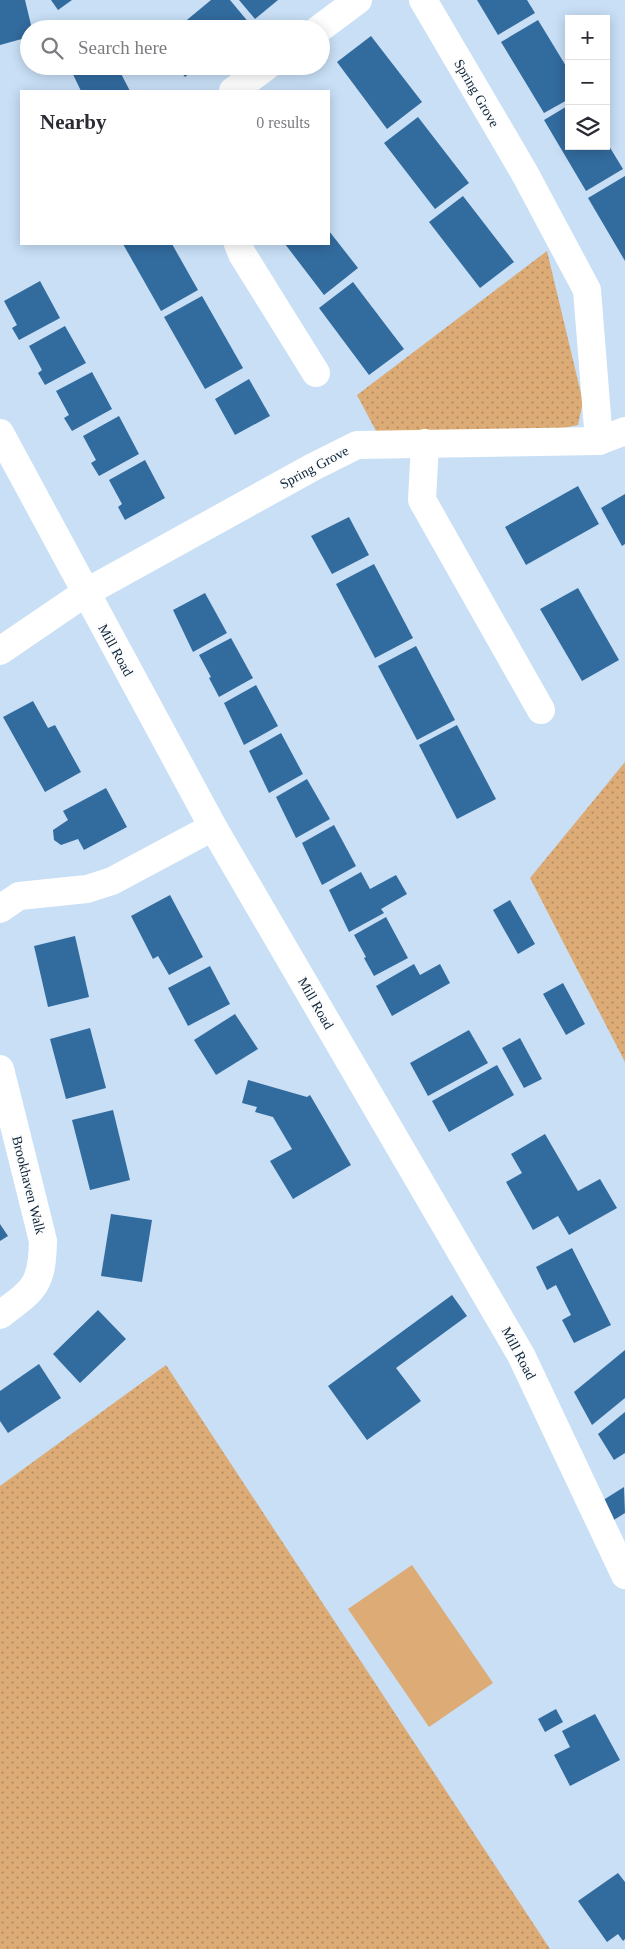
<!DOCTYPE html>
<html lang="en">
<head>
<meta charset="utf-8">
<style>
  :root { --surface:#fff; --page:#f7f7f7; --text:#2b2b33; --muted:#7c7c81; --line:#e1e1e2 }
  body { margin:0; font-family:"Times New Roman",serif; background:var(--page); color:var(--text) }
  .controls { position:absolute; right:15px; top:15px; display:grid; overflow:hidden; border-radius:0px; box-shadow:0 2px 12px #0003 }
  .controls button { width:45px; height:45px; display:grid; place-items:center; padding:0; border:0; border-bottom:1px solid var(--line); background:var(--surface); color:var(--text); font:25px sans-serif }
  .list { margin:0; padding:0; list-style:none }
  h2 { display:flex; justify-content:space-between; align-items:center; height:65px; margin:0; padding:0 20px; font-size:21px }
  h2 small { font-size:16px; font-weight:400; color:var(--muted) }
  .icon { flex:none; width:28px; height:28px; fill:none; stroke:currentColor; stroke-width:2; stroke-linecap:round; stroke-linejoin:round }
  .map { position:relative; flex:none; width:625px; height:1949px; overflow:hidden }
  .search { position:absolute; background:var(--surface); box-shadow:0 2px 12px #0003; left:20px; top:20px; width:310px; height:55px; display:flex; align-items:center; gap:12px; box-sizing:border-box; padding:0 18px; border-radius:28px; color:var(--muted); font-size:19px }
  .panel { position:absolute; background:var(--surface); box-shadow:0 2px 12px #0003; left:20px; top:90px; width:310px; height:155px; border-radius:0px }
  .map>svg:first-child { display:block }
  .green { fill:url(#green-dots) }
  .pitch { fill:#dcab76 }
  .building { fill:#326b9e }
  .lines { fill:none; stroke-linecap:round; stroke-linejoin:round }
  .minor { stroke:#fff; stroke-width:28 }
  .labels { text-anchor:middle; stroke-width:5; stroke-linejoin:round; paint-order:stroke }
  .street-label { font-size:14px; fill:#0c2439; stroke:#fdfdfd }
</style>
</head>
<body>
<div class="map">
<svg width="625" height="1949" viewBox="0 0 625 1949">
  <defs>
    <pattern id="green-dots" width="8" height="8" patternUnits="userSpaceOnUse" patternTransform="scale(1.25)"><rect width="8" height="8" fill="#dcab76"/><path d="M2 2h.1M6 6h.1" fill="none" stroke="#b18b62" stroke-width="1.8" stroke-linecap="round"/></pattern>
  </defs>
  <rect width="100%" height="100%" fill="#c8dff6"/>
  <g class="green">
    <polygon points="547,251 583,402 578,425 544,432 376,431 357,395"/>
    <polygon points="625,762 625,1062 530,878"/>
    <polygon points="166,1365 550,1949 0,1949 0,1486"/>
  </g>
  <polygon class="pitch" points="412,1565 493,1683 429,1727 348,1609"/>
  <g class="building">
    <polygon points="0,0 25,0 32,29 29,29 29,37 0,45"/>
    <polygon points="51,0 72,0 58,10"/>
    <polygon points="211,0 230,0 250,24 244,29 176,29"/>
    <polygon points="239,0 278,0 255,19"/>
    <polygon points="477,0 527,0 535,13 498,35"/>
    <polygon points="538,20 569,71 569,99 544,113 501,42"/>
    <polygon points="371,36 422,102 387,129 337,62"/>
    <polygon points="69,66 117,66 130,91 81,91"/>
    <polygon points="176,66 198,66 185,77"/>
    <polygon points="569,105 569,146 606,146 606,141 623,169 586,191 544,120"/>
    <polygon points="418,117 469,183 435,209 384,143"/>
    <polygon points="625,176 625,261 588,198"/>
    <polygon points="463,196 514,262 480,288 429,222"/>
    <polygon points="329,231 358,268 324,295 285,244 329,244"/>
    <polygon points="123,244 172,244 198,290 161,311"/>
    <polygon points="40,281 60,318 19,340 12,328 17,325 4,301"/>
    <polygon points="353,282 404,349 369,375 319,308"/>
    <polygon points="202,296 243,368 205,389 164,317"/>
    <polygon points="65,326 86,363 45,385 38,373 42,370 29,346"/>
    <polygon points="92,372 112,409 72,431 64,418 69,415 56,391"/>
    <polygon points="249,379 270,416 235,435 215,399"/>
    <polygon points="119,416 139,454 99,476 91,463 96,460 83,436"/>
    <polygon points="145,460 165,498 125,520 118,507 122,504 109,480"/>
    <polygon points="578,486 599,524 526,565 505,527"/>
    <polygon points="625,494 625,544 622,546 601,508"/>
    <polygon points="349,517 369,555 332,574 311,536"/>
    <polygon points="374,564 413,638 375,658 336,584"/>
    <polygon points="578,588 619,660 582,681 540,609"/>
    <polygon points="205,593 227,633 193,652 173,610"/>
    <polygon points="231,638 253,678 219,697 209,678 211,677 199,655"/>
    <polygon points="416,646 455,720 417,740 378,666"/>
    <polygon points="256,685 278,726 244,745 224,703"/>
    <polygon points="33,701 48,728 55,725 81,772 45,792 3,717"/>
    <polygon points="457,725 496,799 457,819 419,745"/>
    <polygon points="281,733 303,774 269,793 249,751"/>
    <polygon points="307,779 330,819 296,838 276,797"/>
    <polygon points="106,788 127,827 84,850 78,839 61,845 54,840 53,830 68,820 63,811"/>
    <polygon points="334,825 356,866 322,885 302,843"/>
    <polygon points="361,872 370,889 396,875 407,894 381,909 384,913 349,932 329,890"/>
    <polygon points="170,895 203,957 169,975 158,956 153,959 131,916"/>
    <polygon points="510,900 535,944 518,954 493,910"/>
    <polygon points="386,917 408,958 374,976 364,958 366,957 354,935"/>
    <polygon points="75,936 89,997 48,1007 34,946"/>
    <polygon points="414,964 420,975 440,964 450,983 392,1016 376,986"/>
    <polygon points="210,966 230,1004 188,1026 168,988"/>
    <polygon points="563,983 585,1024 566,1035 543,994"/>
    <polygon points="235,1014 258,1049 216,1075 194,1040"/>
    <polygon points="90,1028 106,1088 66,1099 50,1039"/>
    <polygon points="469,1030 488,1063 428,1096 410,1063"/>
    <polygon points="520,1038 542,1079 524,1088 502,1048"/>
    <polygon points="497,1065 514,1095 449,1132 432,1101"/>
    <polygon points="248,1080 307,1097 310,1095 351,1165 293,1199 270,1161 292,1149 273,1117 255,1112 257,1107 242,1103"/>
    <polygon points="113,1110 130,1180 90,1190 72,1120"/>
    <polygon points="545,1134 578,1191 600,1179 617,1208 569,1235 558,1216 533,1230 506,1182 522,1173 511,1154"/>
    <polygon points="111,1214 152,1220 142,1282 101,1276"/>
    <polygon points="0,1224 8,1236 0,1241"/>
    <polygon points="572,1248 611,1325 574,1343 562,1320 571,1315 556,1285 547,1290 536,1267"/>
    <polygon points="452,1295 467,1316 396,1368 421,1401 367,1440 328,1386"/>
    <polygon points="98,1310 126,1339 80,1383 53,1354"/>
    <polygon points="625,1350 625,1398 592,1425 574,1392"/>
    <polygon points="39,1364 61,1398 8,1433 0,1421 0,1391"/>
    <polygon points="625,1412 625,1453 614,1460 598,1434"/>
    <polygon points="624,1487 625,1513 609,1523 597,1504"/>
    <polygon points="556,1709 563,1722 545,1732 538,1719"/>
    <polygon points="595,1714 620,1760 570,1786 554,1755 570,1747 562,1731"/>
    <polygon points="618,1873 625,1882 625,1939 623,1941 618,1934 607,1942 578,1901"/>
  </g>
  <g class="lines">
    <g class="minor">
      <polyline points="423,0 524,172 587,290 599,441"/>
      <polyline points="319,29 358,0"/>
      <polyline points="233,91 267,66"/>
      <polyline points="238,244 242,254 316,373"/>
      <polyline points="0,433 213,827 521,1355 625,1575"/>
      <polyline points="425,443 422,500 541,710"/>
      <polyline points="0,651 85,593 313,467 357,445 599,441 625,431"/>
      <polyline points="0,909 19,896 87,889 112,881 213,827"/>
      <path d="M0 1069 43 1241C42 1285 35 1289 0 1315"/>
    </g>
  </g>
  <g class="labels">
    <g class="street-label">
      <text transform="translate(477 93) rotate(60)" y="5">Spring Grove</text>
      <text transform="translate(314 467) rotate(-28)" y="5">Spring Grove</text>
      <text transform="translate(116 650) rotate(61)" y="5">Mill Road</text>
      <text transform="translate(316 1003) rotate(60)" y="5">Mill Road</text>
      <text transform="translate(29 1185) rotate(76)" y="5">Brookhaven Walk</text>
      <text transform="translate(519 1353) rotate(62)" y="5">Mill Road</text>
    </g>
  </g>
</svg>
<div class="controls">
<button>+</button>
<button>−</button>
<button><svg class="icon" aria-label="layers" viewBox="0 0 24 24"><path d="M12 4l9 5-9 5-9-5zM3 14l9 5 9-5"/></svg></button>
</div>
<div class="search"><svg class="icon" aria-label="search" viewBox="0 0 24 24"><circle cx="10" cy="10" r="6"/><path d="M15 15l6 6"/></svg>Search here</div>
<section class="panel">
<h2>Nearby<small>0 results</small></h2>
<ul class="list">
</ul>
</section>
</div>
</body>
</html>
